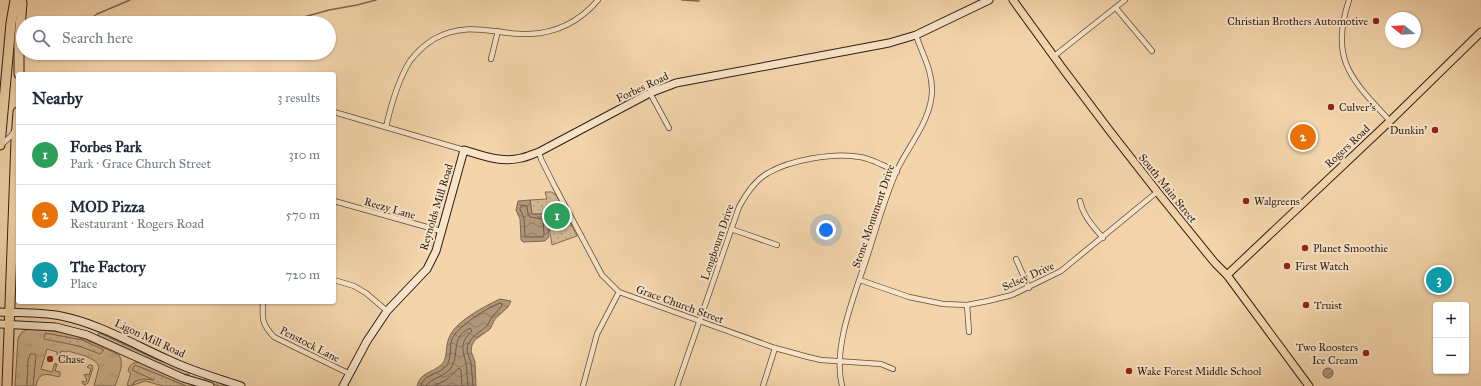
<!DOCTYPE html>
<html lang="en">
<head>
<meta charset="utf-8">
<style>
  :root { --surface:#fff; --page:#f2f2f3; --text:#1f2937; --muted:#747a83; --line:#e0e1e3; --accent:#8f2418 }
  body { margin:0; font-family:"IM FELL Great Primer",serif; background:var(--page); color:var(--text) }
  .controls { position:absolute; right:12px; bottom:12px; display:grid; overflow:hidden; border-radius:4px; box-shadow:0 1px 3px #0004 }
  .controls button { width:36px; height:36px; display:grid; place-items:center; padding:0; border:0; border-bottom:1px solid var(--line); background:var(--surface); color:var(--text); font:20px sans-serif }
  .compass { position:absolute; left:1385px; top:12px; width:36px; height:36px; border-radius:50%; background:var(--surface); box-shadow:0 1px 3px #0004; rotate:288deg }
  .you { position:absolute; left:826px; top:230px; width:14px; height:14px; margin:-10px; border:3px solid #fff; border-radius:50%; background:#1a73e8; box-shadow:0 0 0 6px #1a73e833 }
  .badge { display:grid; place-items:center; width:26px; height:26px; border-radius:50%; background:var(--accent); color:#fff; font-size:13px; font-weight:700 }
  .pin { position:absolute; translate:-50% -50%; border:2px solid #fff; box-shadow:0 1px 4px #0006 }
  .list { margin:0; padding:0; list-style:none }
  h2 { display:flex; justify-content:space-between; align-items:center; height:52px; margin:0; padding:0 16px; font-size:17px }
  h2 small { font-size:13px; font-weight:400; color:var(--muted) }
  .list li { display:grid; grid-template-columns:26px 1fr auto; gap:12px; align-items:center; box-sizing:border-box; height:60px; padding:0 16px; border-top:1px solid var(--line) }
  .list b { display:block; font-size:15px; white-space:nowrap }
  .list p { margin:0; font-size:13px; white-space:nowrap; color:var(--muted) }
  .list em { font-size:13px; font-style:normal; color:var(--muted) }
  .icon { flex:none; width:22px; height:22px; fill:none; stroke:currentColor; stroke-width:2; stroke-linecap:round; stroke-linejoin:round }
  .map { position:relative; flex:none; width:1481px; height:386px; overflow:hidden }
  .search { position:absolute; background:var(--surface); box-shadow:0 1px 3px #0004; left:16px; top:16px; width:320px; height:44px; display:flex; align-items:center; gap:10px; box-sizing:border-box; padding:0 14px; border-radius:22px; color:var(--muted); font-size:15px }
  .panel { position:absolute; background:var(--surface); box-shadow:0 1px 3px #0004; left:16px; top:72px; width:320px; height:232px; border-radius:4px }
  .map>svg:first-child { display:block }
  .grass { fill:url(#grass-tufts); stroke:#7f6a54; fill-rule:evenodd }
  .park { fill:url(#park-dots); stroke:#7f6a54 }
  .water { fill:url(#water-waves); stroke:#7b6650 }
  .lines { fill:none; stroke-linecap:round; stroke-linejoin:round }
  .shore { stroke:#6e5a46; stroke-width:1 }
  .stream { stroke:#7b6650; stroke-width:1.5 }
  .street-casing { stroke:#5e4b3a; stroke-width:6 }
  .secondary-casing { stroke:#2c1d15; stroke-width:9 }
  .primary-casing { stroke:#2c1d15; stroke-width:9 }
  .highway-casing { stroke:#2c1d15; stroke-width:11 }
  .street { stroke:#f8e4c8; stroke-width:4.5 }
  .secondary { stroke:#f8e4c8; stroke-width:7 }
  .primary { stroke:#f4d5ab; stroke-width:7 }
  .highway { stroke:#f4d5ab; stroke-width:9 }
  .poi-dot { fill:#8f2418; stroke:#f8e4c8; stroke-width:1.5 }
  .labels { text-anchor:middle; stroke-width:4; stroke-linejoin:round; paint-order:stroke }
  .poi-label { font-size:11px; fill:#2c1d15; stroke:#f8e4c8; text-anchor:start }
  .street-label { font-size:11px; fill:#2c1d15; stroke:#f8e4c8 }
</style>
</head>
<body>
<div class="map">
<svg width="1481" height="386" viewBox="0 0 1481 386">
  <defs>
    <pattern id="grass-tufts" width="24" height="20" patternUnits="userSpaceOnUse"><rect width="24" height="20" fill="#d2b692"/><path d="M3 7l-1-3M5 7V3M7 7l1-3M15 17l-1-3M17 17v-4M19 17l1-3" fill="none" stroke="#b49c7d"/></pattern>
    <pattern id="park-dots" width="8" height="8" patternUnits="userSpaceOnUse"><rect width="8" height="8" fill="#d2b692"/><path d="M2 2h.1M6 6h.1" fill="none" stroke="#b49c7d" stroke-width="1.8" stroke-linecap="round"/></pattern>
    <pattern id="water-waves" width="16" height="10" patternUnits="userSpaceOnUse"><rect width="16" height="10" fill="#b09678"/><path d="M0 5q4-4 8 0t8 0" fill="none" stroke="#8f7a61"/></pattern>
  </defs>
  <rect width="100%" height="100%" fill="#f4d5ab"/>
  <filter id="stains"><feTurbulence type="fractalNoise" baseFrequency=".005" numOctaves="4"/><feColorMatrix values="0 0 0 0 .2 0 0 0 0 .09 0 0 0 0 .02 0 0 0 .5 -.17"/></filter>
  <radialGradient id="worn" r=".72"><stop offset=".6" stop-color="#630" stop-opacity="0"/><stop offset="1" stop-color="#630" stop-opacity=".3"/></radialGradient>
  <g class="grass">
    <path d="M28 329C65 330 87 339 119 355 125 364 118 377 115 386H94L99 367C96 357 77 354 68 351L66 352 61 351 59 356 57 355V352L47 349 41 369 52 372 55 363 57 364 55 371 60 372V375L59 377C47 374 39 371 36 386H33L35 361H28L27 386H15L18 338 22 332ZM45 333 82 340 103 350 100 353C82 346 61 343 45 333Z"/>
    <polygon points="100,333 151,357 189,372 189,375 184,375 150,360 99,336 98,334"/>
    <path d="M138 362 174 377 199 386H186L135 365 133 370 154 380 135 381 131 386 127 385 131 373 128 371C130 365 131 363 138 362Z"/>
    <polygon points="89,365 92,365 93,368 88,383 85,385 83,384 82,381 85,382 87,380 84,375 86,374 89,375 91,369 87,367"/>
    <polygon points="205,378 232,386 219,386 204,381"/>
  </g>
  <g class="park">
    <polygon points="545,192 552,192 556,195 577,236 552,245 547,214 532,214 530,200 547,199"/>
    <polygon points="45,333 82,340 104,350 100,354 79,346 44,339"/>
    <polygon points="30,354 35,354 36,356 33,386 27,386 28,361"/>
    <path d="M135 365 186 386H163L145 381 131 386C138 377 144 379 154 380L132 370Z"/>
  </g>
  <g class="water">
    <polygon points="530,200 532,214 547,214 549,237 545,241 523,242 521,240 520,219 516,210 518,201"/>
    <path d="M500 299 511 301 508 307 495 319 490 329 475 340 472 345 471 351 475 362 476 386H417C420 372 433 373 442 364 448 358 445 346 449 338 454 322 485 306 500 299Z"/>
    <circle cx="1328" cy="373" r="5"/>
  </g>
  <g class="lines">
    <g class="shore">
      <polygon points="522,205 527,206 528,214 530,217 543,219 544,235 543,237 525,237 524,218 520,209"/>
      <path d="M421 386C424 373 440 375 447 365 452 357 449 347 452 339 457 327 489 306 501 303L502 306 492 317 487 326 473 337 468 344 467 351 471 363 473 386"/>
      <path d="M426 386C432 377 445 377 451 368 460 353 450 338 470 328L472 331C460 342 462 349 466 363 467 371 467 378 468 386"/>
      <polyline points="434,386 446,380 459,368 461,370 462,386"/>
    </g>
    <g class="stream">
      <polyline points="682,0 699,1"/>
      <polyline points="84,23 97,14 130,0"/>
      <polyline points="282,23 329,10 357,5 376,0"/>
    </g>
    <defs>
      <g id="street">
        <path d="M1349 0C1329 60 1352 80 1390 121"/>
        <polyline points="1116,8 1152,51"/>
        <polyline points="1053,57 1125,0"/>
        <polyline points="491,59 498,31"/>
        <polyline points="650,93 669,128"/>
        <polyline points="334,112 464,150"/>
        <path d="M386 127C391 105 398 80 410 61 416 53 426 44 434 39 468 20 494 35 529 34 557 33 580 21 598 0"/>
        <polyline points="1,145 11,136 15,130"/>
        <polyline points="539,152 541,159 554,185 602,275 619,292 775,348 808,357 821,360 881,364 893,369"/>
        <polyline points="334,201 441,231"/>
        <path d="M1080 201C1083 216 1093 226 1103 238"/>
        <polyline points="731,229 777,245"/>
        <polyline points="1016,259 1029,288"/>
        <polyline points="334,280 354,286 366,293 387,311"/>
        <polyline points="860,280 909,297 943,304 967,305 988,301 1012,295 1061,271 1157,192"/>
        <path d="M263 302C262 320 262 324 274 337L350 374"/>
        <polyline points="967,305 969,332"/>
        <polyline points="583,386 597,334 619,292"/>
        <path d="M677 386 739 207C746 194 755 180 768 173 790 160 835 152 860 157 872 159 885 166 897 172"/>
        <polyline points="763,386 775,348"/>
        <path d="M842 386C832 346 856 292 868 254 877 226 885 197 897 170 909 145 932 119 932 90 932 69 922 54 916 35"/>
      </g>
      <g id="secondary">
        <path d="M0 312C20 313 41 312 61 316 100 324 133 344 169 360 192 371 217 378 241 386"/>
        <polyline points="0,324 56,327 87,335 183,378 210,386"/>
        <path d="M343 386 367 341 387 311 427 269 436 251 464 150C483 156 502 163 521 158 527 157 533 154 539 152L650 93 676 83 889 43 916 35 989 0"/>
      </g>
      <g id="primary">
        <path d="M1013 0C1077 90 1144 177 1215 263L1227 275 1309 386"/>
        <polyline points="1227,275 1390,121 1481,32"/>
      </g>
      <g id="highway">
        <polyline points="19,74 19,40 22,3 21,0"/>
        <polyline points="0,145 11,23 15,0"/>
        <polyline points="7,386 16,140 18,112"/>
      </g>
    </defs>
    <use href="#street" class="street-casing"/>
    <use href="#secondary" class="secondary-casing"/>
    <use href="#primary" class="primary-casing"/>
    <use href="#highway" class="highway-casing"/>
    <use href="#street" class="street"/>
    <use href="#secondary" class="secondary"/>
    <use href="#primary" class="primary"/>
    <use href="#highway" class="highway"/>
  </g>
  <g class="poi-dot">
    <circle cx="1376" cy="21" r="4"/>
    <circle cx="1331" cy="107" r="4"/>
    <circle cx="1435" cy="130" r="4"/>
    <circle cx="1246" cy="201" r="4"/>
    <circle cx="1305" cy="248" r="4"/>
    <circle cx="1287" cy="266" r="4"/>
    <circle cx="1306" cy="305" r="4"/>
    <circle cx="1366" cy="353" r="4"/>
    <circle cx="50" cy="359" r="4"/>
    <circle cx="1129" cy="371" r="4"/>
  </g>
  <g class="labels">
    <g class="poi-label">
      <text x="1368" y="25" text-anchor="end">Christian Brothers Automotive</text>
      <text x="1339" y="111">Culver's</text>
      <text x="1427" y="134" text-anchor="end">Dunkin'</text>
      <text x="1254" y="205">Walgreens</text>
      <text x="1313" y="252">Planet Smoothie</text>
      <text x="1295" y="270">First Watch</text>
      <text x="1314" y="309">Truist</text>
      <text x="1358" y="351" text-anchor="end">Two Roosters<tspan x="1358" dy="13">Ice Cream</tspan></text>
      <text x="58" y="363">Chase</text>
      <text x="1137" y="375">Wake Forest Middle School</text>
    </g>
    <g class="street-label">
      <text transform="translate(642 87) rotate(-25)" y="4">Forbes Road</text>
      <text transform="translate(1347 146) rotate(-43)" y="4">Rogers Road</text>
      <text transform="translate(1168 188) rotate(51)" y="4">South Main Street</text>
      <text transform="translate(436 207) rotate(-73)" y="4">Reynolds Mill Road</text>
      <text transform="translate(390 208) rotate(16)" y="4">Reezy Lane</text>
      <text transform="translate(873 216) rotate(-71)" y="4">Stone Monument Drive</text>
      <text transform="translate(717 242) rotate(-71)" y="4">Longbourn Drive</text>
      <text transform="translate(1028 276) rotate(-24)" y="4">Selsey Drive</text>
      <text transform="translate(680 304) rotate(20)" y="4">Grace Church Street</text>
      <text transform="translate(150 338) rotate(25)" y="4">Ligon Mill Road</text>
      <text transform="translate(310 344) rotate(27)" y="4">Penstock Lane</text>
    </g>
  </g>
  <rect width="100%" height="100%" filter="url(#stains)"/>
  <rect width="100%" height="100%" fill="url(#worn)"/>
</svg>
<div class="controls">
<button>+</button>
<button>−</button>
</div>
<svg class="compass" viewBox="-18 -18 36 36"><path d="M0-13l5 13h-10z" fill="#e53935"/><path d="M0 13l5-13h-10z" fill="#747a83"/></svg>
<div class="you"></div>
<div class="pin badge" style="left:557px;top:216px;background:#2e9e5b">1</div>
<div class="pin badge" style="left:1303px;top:137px;background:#e8710a">2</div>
<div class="pin badge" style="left:1439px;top:280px;background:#0f9aa8">3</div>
<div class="search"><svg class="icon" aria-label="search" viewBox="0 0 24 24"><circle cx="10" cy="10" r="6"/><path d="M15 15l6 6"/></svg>Search here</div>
<section class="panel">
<h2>Nearby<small>3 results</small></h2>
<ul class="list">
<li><span class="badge" style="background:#2e9e5b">1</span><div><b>Forbes Park</b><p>Park · Grace Church Street</p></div><em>310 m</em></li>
<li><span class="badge" style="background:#e8710a">2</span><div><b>MOD Pizza</b><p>Restaurant · Rogers Road</p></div><em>570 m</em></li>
<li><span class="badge" style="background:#0f9aa8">3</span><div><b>The Factory</b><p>Place</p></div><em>720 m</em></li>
</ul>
</section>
</div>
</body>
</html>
